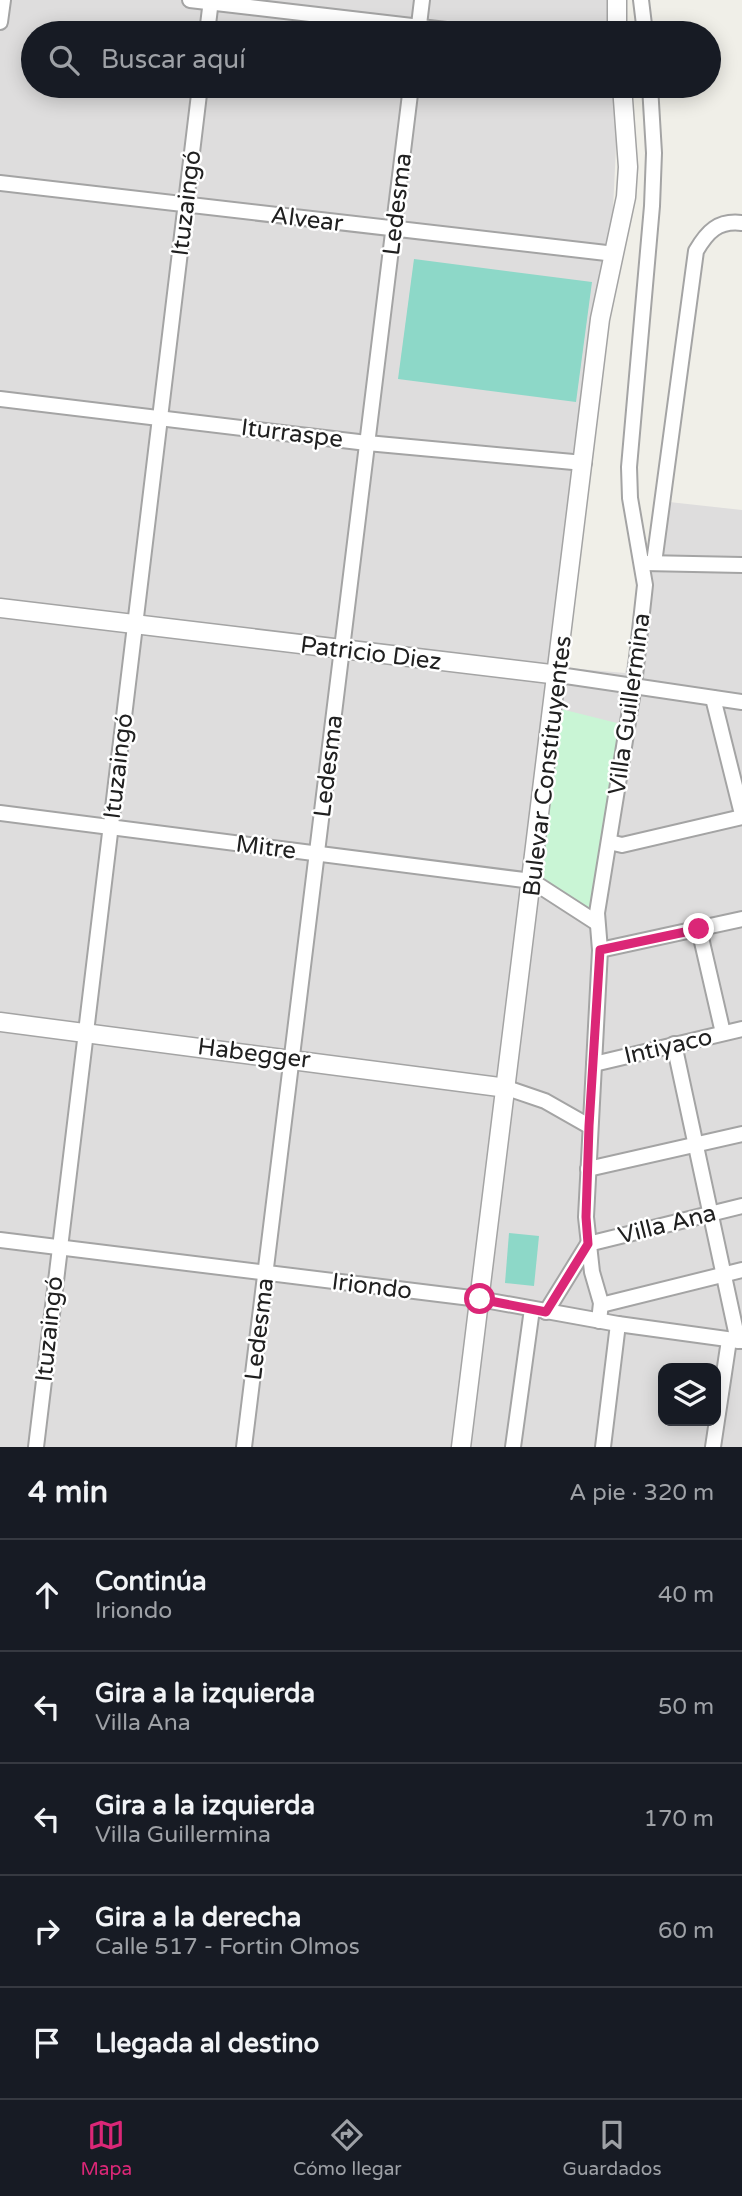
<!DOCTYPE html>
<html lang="es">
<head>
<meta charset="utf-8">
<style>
  :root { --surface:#171b24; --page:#242831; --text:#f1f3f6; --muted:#9ea1a6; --line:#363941; --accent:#db2777 }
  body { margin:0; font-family:"Varela Round",sans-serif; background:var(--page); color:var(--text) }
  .controls { position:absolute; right:21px; bottom:21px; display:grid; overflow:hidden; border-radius:14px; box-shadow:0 4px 18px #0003 }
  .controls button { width:63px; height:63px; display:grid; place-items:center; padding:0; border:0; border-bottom:2px solid var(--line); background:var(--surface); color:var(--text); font:35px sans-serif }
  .stop { position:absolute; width:21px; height:21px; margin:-16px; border:5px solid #db2777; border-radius:50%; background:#fff }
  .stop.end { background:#db2777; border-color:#fff; box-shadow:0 2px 7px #0008 }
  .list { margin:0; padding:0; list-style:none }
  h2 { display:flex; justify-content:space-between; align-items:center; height:91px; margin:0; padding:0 28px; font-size:30px }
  h2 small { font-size:23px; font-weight:400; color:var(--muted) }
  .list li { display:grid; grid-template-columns:46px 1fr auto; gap:21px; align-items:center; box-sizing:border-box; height:112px; padding:0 28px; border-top:2px solid var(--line) }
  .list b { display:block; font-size:26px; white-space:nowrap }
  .list p { margin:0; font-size:23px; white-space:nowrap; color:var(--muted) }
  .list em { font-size:23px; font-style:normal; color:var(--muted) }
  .icon { flex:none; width:38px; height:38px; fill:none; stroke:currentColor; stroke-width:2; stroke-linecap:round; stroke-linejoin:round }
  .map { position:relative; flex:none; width:742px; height:1447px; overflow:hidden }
  .search { position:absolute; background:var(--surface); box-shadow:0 4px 18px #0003; left:21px; right:21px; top:21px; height:77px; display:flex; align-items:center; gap:18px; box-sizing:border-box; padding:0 24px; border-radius:38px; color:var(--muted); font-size:26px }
  .sheet { height:651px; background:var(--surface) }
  nav { display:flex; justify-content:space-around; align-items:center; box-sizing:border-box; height:98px; border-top:2px solid var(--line); background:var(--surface); font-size:19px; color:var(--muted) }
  nav a { display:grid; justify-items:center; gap:4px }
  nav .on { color:var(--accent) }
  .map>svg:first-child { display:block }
  .residential { fill:#dedddd; fill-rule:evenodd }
  .park { fill:#c9f5d5 }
  .pitch { fill:#8dd8c8 }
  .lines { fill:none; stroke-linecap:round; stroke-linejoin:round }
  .minor-casing { stroke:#a4a4a4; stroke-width:18 }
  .tertiary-casing { stroke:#a4a4a4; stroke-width:21 }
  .minor { stroke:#fff; stroke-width:14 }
  .tertiary { stroke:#fff; stroke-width:18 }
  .route { stroke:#db2777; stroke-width:9 }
  .labels { text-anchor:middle; stroke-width:5; stroke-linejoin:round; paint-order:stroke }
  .street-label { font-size:24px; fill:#202020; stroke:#fff }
</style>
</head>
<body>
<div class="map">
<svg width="742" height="1447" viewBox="0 0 742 1447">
  <rect width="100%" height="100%" fill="#f0efe8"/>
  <path class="residential" d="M0 0H616L621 33H33V86H619L611 249 557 667 625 673 660 501 742 510V1447H0ZM663 1368H716V1421H663Z"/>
  <polygon class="park" points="561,709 621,724 590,911 541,876"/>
  <g class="pitch">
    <polygon points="414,259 592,282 576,402 398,379"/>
    <polygon points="509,1233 539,1236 534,1286 505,1283"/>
  </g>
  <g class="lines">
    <defs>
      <g id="minor">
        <polyline points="190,0 472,33"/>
        <polyline points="641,0 645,33"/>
        <polyline points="0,22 3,0"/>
        <polyline points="207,33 211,0"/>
        <polyline points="418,33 422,0"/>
        <polyline points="0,183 615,254"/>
        <polyline points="0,399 367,443 584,463"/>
        <polyline points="644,563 742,565"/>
        <path d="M654 563 696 251C707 232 718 220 742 223"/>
        <polyline points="559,675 742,702"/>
        <polyline points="713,698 742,814"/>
        <polyline points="0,813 532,881 597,923"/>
        <polyline points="609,842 622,845 742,817"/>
        <polyline points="699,929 723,1033"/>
        <polyline points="600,950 742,919"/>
        <polyline points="674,1044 738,1341"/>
        <polyline points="594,1064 742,1029"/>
        <polyline points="507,1088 545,1101 589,1126"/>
        <polyline points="588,1169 742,1134"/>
        <polyline points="0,1240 479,1299 618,1324 742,1341"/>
        <polyline points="601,1305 742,1270"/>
        <polyline points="546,1312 588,1244 742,1206"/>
        <polyline points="599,1321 601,1303 592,1272 586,1217 600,950 597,913 634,685 645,585 630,498 629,467 652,206 654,153 650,86"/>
        <polyline points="36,1447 200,86"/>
        <polyline points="244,1447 411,86"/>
        <polyline points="513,1447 532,1309"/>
        <polyline points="603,1447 618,1324"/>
        <polyline points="713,1447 729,1340"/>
      </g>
      <g id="tertiary">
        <polyline points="617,0 617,33"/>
        <polyline points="0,608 559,675"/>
        <polyline points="0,1022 507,1088"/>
        <polyline points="461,1447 600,319 626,197 628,167 622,86"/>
      </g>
    </defs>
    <use href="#minor" class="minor-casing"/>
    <use href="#tertiary" class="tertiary-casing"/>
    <use href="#minor" class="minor"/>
    <use href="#tertiary" class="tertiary"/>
  </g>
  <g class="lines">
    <polyline class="route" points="480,1299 546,1312 588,1244 586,1217 589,1126 600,950 699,929"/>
  </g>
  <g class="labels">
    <g class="street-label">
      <text transform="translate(186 203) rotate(-83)" y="8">Ituzaingó</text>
      <text transform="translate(397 204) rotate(-83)" y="8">Ledesma</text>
      <text transform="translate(307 219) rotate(7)" y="8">Alvear</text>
      <text transform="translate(292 433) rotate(7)" y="8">Iturraspe</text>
      <text transform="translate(371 653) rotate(7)" y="8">Patricio Diez</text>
      <text transform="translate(629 704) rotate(-82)" y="8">Villa Guillermina</text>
      <text transform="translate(118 766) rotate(-83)" y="8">Ituzaingó</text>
      <text transform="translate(328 766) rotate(-83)" y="8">Ledesma</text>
      <text transform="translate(547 766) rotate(-83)" y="8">Bulevar Constituyentes</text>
      <text transform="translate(266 847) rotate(7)" y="8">Mitre</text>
      <text transform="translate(668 1046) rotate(-13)" y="8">Intiyaco</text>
      <text transform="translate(254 1053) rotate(7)" y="8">Habegger</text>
      <text transform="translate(667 1224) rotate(-14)" y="8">Villa Ana</text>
      <text transform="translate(372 1286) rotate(7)" y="8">Iriondo</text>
      <text transform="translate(49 1329) rotate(-84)" y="8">Ituzaingó</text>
      <text transform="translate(259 1329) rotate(-83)" y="8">Ledesma</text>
    </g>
  </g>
</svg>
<div class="controls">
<button><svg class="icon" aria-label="layers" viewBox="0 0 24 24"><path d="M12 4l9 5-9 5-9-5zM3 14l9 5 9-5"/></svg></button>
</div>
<div class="stop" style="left:480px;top:1299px"></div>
<div class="stop end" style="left:699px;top:929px"></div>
<div class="search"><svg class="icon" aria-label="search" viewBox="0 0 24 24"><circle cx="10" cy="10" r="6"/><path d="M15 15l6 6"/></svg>Buscar aquí</div>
</div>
<section class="sheet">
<h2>4 min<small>A pie · 320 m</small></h2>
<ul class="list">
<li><svg class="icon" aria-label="ahead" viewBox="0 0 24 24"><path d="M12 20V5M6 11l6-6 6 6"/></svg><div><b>Continúa</b><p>Iriondo</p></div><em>40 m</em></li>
<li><svg class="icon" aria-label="left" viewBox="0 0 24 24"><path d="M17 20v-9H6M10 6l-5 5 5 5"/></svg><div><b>Gira a la izquierda</b><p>Villa Ana</p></div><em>50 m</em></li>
<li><svg class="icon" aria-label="left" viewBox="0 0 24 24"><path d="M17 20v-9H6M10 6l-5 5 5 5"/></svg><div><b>Gira a la izquierda</b><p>Villa Guillermina</p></div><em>170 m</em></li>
<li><svg class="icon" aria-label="right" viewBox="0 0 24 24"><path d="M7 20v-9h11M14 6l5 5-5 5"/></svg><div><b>Gira a la derecha</b><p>Calle 517 - Fortin Olmos</p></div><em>60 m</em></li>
<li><svg class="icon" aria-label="arrive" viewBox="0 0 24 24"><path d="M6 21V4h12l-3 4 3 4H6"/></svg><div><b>Llegada al destino</b></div></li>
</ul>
</section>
<nav>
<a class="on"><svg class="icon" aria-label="map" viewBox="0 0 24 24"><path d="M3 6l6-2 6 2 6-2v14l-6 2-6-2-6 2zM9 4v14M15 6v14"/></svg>Mapa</a>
<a><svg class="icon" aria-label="directions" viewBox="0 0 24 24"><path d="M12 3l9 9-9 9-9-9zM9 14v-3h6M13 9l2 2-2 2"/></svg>Cómo llegar</a>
<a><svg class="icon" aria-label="saved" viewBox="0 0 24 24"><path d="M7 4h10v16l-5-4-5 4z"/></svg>Guardados</a>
</nav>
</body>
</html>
